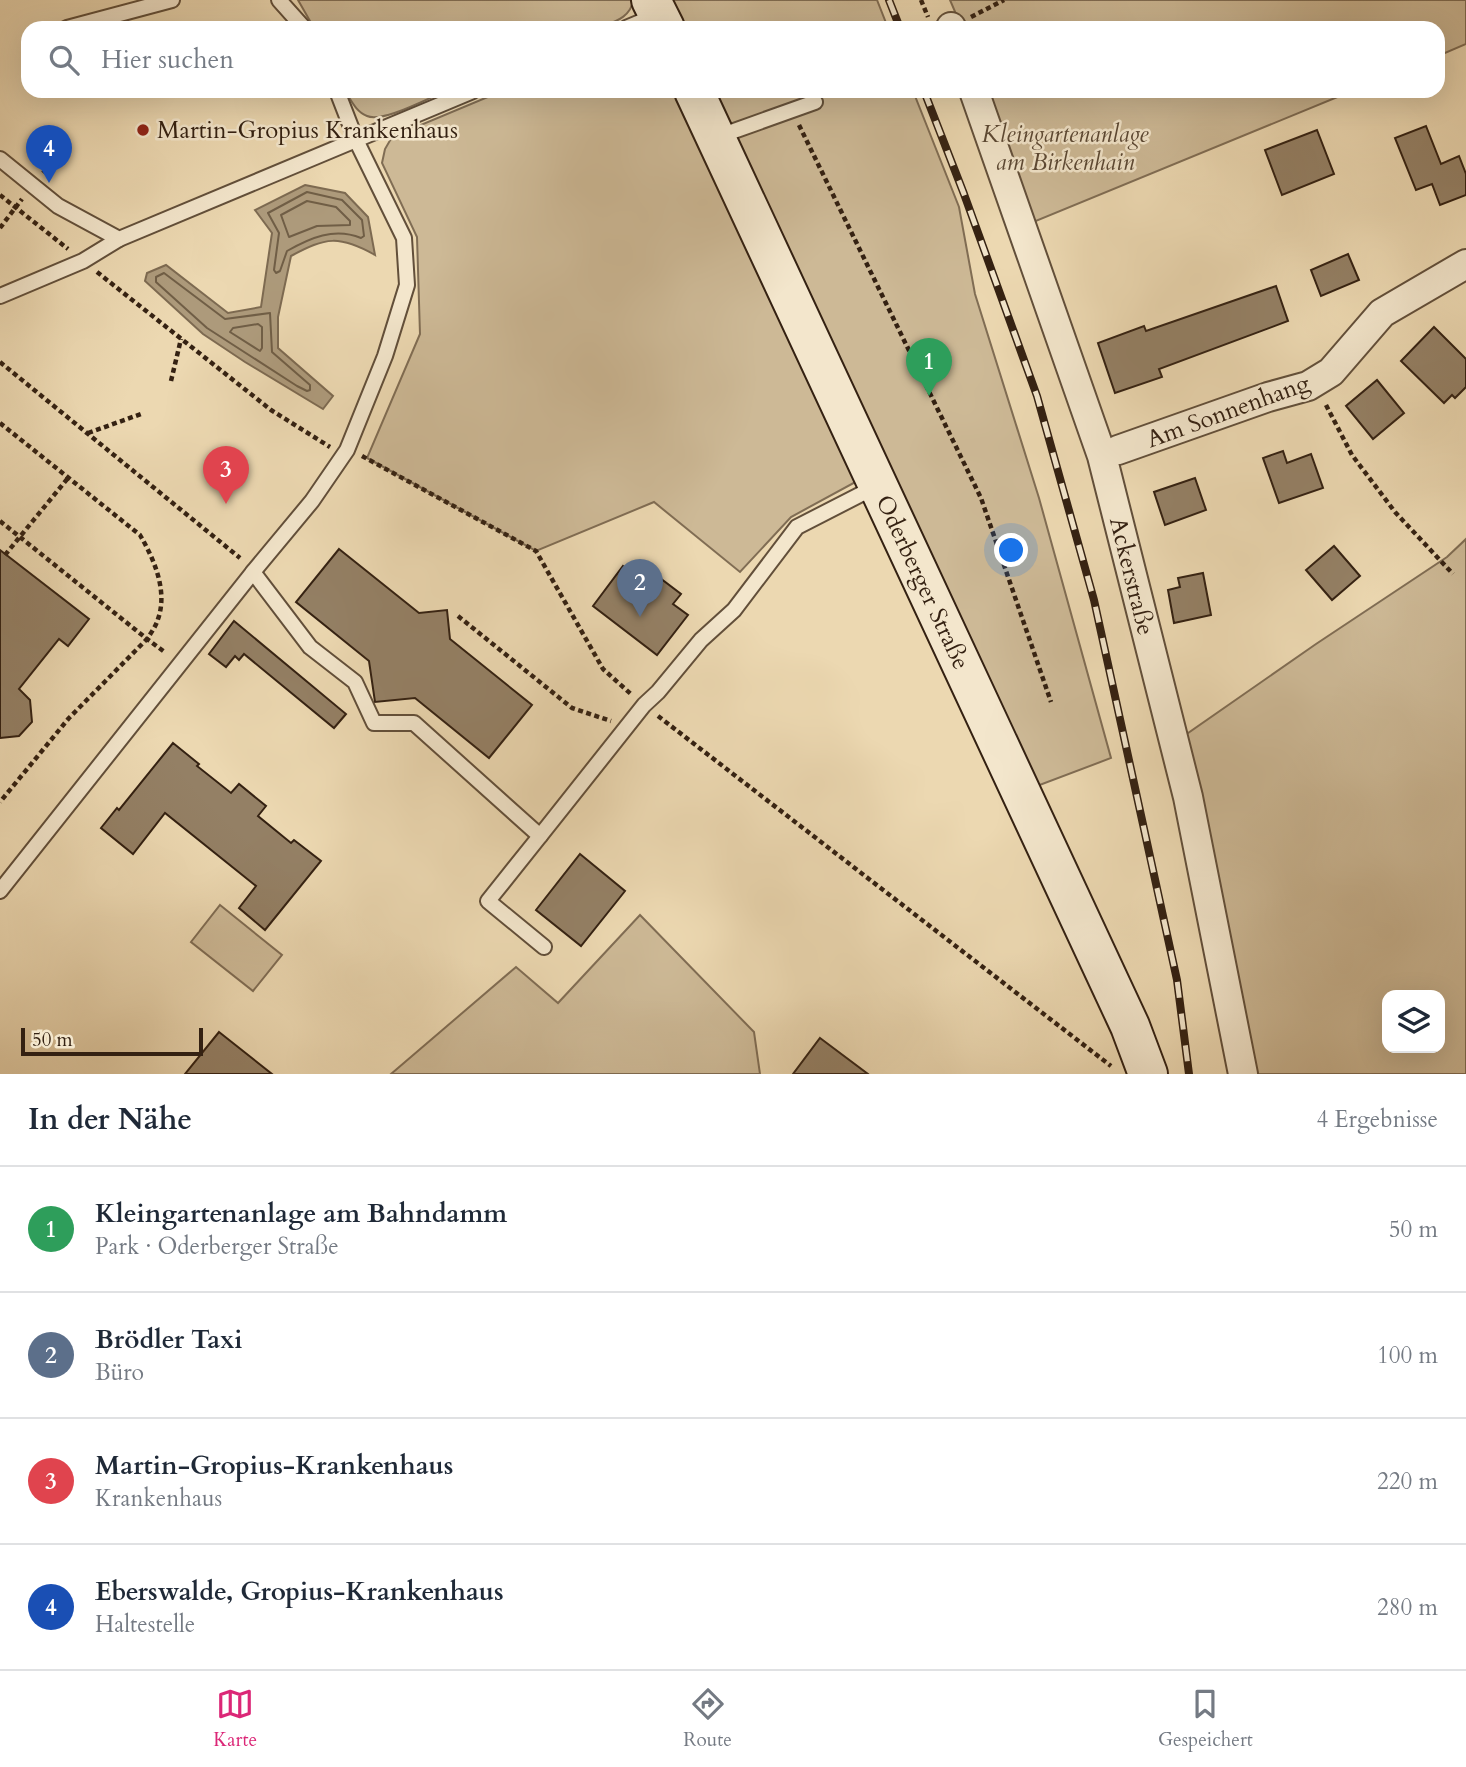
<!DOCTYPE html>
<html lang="de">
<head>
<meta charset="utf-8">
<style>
  :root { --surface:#fff; --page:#f2f2f3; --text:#1f2937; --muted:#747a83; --line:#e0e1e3; --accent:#db2777 }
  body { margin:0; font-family:Cardo,serif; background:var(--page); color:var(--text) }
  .controls { position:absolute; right:21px; bottom:21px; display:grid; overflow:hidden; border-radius:14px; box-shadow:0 7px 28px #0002 }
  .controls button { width:63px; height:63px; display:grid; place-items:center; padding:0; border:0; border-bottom:2px solid var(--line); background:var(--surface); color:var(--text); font:35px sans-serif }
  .scale { position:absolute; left:21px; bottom:18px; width:182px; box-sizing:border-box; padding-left:7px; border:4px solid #342112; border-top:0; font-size:19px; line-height:24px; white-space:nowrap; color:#342112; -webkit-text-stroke:5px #f3e6cc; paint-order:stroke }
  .you { position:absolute; left:1012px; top:551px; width:24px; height:24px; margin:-18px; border:5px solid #fff; border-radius:50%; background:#1a73e8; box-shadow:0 0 0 10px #1a73e833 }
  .badge { display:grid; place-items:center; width:46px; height:46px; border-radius:50%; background:var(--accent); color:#fff; font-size:23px; font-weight:700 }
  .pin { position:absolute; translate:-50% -58px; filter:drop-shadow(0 2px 4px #0008) }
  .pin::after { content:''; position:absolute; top:37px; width:24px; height:21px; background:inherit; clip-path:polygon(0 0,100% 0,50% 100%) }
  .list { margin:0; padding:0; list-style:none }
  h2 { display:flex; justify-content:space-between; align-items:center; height:91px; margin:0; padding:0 28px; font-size:30px }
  h2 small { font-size:23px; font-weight:400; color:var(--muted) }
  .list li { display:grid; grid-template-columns:46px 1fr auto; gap:21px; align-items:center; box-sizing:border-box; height:126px; padding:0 28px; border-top:2px solid var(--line) }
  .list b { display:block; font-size:26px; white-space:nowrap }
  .list p { margin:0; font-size:23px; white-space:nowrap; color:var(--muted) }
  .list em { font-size:23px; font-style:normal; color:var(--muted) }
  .icon { flex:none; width:38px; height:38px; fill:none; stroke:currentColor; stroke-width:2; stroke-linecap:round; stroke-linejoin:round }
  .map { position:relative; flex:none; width:1466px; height:1074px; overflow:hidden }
  .search { position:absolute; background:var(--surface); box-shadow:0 7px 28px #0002; left:21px; right:21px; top:21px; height:77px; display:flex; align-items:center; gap:18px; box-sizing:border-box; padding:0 24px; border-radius:21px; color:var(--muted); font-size:26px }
  .sheet { height:595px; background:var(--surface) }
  nav { display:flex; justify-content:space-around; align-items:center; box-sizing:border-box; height:98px; border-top:2px solid var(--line); background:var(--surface); font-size:19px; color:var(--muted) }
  nav a { display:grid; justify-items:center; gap:4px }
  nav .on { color:var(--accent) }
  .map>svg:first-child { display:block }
  .green { fill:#cdb996; stroke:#806d54; stroke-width:2; fill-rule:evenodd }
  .water { fill:#ad9a7b; stroke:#7d6a51; stroke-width:2 }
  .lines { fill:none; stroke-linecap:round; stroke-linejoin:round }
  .shore { stroke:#705e46; stroke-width:2 }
  .building { fill:#948065; stroke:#342112; stroke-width:2 }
  .service-casing { stroke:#624f3a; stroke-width:18 }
  .minor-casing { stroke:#624f3a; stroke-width:32 }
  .secondary-casing { stroke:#342112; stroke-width:42 }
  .path { stroke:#342112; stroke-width:4.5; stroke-dasharray:5 3.5; stroke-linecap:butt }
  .service { stroke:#f3e6cc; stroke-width:14 }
  .minor { stroke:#f3e6cc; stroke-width:28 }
  .secondary { stroke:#f3e6cc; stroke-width:38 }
  .rail-casing { stroke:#342112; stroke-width:8 }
  .rail { stroke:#f3e6cc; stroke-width:5; stroke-dasharray:16; stroke-linecap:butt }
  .poi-dot { fill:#8f2418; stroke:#f3e6cc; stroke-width:2.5 }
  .labels { text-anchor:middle; stroke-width:5; stroke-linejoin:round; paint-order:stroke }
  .poi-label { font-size:24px; fill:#342112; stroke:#f3e6cc; text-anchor:start }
  .park-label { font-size:24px; font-style:italic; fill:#5a4733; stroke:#f3e6cc }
  .street-label { font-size:24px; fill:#342112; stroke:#f3e6cc }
</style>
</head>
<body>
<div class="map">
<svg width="1466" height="1074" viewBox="0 0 1466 1074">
  <rect width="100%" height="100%" fill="#ecd8b1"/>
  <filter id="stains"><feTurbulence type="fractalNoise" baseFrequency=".00286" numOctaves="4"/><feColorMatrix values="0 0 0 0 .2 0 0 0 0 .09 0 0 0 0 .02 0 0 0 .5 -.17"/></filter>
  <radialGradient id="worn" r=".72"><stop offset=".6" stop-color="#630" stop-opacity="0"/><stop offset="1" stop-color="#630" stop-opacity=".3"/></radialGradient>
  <g class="green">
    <path d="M298 0H633C631 18 613 22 599 28H314Z"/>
    <polygon points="671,0 877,0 888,28 677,28"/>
    <polygon points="950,0 1466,0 1466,44 1438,56 1438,28 962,28"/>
    <path d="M345 91H446C428 98 383 123 367 116 356 112 351 100 345 91Z"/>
    <polygon points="502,91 682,91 861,479 791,517 740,572 654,502 536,551 367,458 420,334 417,237 382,163 385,149 392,137"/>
    <polygon points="706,91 913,91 959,207 975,294 1039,498 1111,758 1037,786"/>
    <polygon points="984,91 1352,91 1031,223"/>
    <path d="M1466 539V1074H1251L1181 738 1316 644 1447 557ZM1387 995H1440V1048H1387Z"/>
    <polygon points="220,905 282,955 253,991 191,942"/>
    <polygon points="640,915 754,1032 760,1074 391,1074 516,967 558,1003"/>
  </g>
  <path class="water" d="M305 185 345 193 368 217 375 255C339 235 326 237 291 256L278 317V348L333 396 323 409 245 362 203 334 145 281 147 273 166 265 228 313 261 307 272 233 255 210Z"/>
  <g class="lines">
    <g class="shore">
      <path d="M307 192 342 200 362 220 364 236 361 238C334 227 310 238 287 251L280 271 276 273 274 270 279 233 268 213Z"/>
      <polygon points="307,201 336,207 350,221 350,225 317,226 289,237 281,215"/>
      <polygon points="164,273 225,319 270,313 272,352 310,385 310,390 307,391 297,386 207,328 156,282 156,277"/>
      <polygon points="258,324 262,327 262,348 260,351 230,332 233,328"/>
    </g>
  </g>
  <g class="building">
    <polygon points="1426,126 1441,164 1459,156 1466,174 1466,195 1440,205 1432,184 1416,190 1395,138"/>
    <polygon points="1317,130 1334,174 1282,195 1265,150"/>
    <polygon points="1348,254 1359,280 1321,296 1311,270"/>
    <polygon points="1276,286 1288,321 1159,369 1162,377 1115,393 1098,343 1144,326 1146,331"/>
    <polygon points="1434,327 1466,359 1466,387 1455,398 1452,395 1444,403 1401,361"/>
    <polygon points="1377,380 1404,413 1373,439 1346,406"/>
    <polygon points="1283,451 1287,463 1311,454 1323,488 1279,503 1263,458"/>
    <polygon points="1195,478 1206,510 1165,525 1154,492"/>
    <polygon points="1334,546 1360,576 1332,600 1306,570"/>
    <polygon points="339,549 419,613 447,610 450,639 532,705 489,758 415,698 375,702 369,661 296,602"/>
    <polygon points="0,550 89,619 68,646 59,639 19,689 30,700 32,722 19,736 0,738"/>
    <polygon points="623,566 641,580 648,569 681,594 673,604 688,615 657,655 593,606"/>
    <polygon points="1203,573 1211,615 1174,623 1168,590 1180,587 1178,578"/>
    <polygon points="234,621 346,714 334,728 244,654 239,660 235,656 226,667 209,654"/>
    <polygon points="173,743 199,764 197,766 231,793 239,784 266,806 258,816 291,843 294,840 321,861 265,930 239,908 256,886 165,813 133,854 101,828 117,808 119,810"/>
    <polygon points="580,854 625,891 581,946 536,910"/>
    <polygon points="219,1032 272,1074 185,1074"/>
    <polygon points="820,1038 868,1074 793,1074"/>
  </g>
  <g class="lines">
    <defs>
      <g id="service">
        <polyline points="279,0 304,28"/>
        <polyline points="67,28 172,0"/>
        <polyline points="626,28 657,15"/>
        <polyline points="717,137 815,102"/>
        <polyline points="0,159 58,206 119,239 473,91"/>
        <polyline points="0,296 83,261 119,239"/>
        <polyline points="253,572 310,647 355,682 374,723 414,723 540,836 488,901 544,947"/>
        <polyline points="540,836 644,705 658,692 701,640 734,610 797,527 877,486"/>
        <polyline points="0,891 253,572 312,501 347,450 385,356 407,285 404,238 356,140 337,91"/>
      </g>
      <g id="minor">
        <polyline points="951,27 951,28"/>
        <polyline points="974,91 1102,456 1188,797 1243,1074"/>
        <polyline points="1118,450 1268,397 1308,386 1331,372 1382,313 1466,264"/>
      </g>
      <g id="secondary">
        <polyline points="651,0 665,28"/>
        <polyline points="694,91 1130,1026 1148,1074"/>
      </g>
    </defs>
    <use href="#service" class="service-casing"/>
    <use href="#minor" class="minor-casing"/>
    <use href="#secondary" class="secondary-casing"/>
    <g class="path">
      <polyline points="921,0 928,17"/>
      <polyline points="971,17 1004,0"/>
      <polyline points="799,125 981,498 1051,702"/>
      <polyline points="43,173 61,153"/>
      <polyline points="0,195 68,249"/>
      <polyline points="0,228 22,199"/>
      <polyline points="97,272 271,410 330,447"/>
      <polyline points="0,362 240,558"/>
      <polyline points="171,381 181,339"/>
      <polyline points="1326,405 1352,455 1395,512 1453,574"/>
      <path d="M0 423 140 535C154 559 168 591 158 619 156 626 151 633 147 639L166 653"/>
      <polyline points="88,433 141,414"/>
      <polyline points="362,456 536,551 603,669 632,695"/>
      <polyline points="0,521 147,639 69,718 0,802"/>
      <polyline points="5,555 68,478"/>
      <polyline points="458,616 572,708 611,721"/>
      <polyline points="658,716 1111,1066"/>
    </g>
    <use href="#service" class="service"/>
    <use href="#minor" class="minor"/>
    <use href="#secondary" class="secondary"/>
    <defs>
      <g id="rail">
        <polyline points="889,0 900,28"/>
        <polyline points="924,91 964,194 1037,396 1094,600 1177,980 1189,1074"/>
      </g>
    </defs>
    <use href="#rail" class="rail-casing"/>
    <use href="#rail" class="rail"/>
  </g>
  <circle class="poi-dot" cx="143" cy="130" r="7"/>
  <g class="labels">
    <g class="poi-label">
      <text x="157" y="138">Martin-Gropius Krankenhaus</text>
    </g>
    <g class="park-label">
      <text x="1065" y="142">Kleingartenanlage<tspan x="1065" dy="28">am Birkenhain</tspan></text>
    </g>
    <g class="street-label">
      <text transform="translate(1228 411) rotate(-20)" y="8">Am Sonnenhang</text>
      <text transform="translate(1132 576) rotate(76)" y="8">Ackerstraße</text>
      <text transform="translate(923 582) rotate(65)" y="8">Oderberger Straße</text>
    </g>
  </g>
  <rect width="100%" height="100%" filter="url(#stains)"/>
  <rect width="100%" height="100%" fill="url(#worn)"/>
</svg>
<div class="controls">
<button><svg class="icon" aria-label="layers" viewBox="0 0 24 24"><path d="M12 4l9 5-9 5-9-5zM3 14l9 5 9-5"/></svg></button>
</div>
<div class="scale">50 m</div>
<div class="you"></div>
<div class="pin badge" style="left:929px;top:396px;background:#2e9e5b">1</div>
<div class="pin badge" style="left:640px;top:617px;background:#5c6f8a">2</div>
<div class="pin badge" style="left:226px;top:504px;background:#e0444e">3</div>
<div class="pin badge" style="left:49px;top:183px;background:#1a4fb4">4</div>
<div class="search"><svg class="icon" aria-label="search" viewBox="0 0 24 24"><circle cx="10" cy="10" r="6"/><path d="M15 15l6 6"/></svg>Hier suchen</div>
</div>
<section class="sheet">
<h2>In der Nähe<small>4 Ergebnisse</small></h2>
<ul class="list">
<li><span class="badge" style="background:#2e9e5b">1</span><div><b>Kleingartenanlage am Bahndamm</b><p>Park · Oderberger Straße</p></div><em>50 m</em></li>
<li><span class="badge" style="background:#5c6f8a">2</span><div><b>Brödler Taxi</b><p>Büro</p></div><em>100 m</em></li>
<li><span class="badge" style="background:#e0444e">3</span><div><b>Martin-Gropius-Krankenhaus</b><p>Krankenhaus</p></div><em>220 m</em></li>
<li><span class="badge" style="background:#1a4fb4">4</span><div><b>Eberswalde, Gropius-Krankenhaus</b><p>Haltestelle</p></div><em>280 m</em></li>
</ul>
</section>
<nav>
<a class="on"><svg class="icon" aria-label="map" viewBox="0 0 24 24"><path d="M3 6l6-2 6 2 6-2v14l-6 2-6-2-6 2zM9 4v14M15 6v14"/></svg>Karte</a>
<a><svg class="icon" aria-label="directions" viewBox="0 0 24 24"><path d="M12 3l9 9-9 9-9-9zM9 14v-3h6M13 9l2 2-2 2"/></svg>Route</a>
<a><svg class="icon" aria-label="saved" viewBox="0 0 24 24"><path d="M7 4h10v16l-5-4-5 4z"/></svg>Gespeichert</a>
</nav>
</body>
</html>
